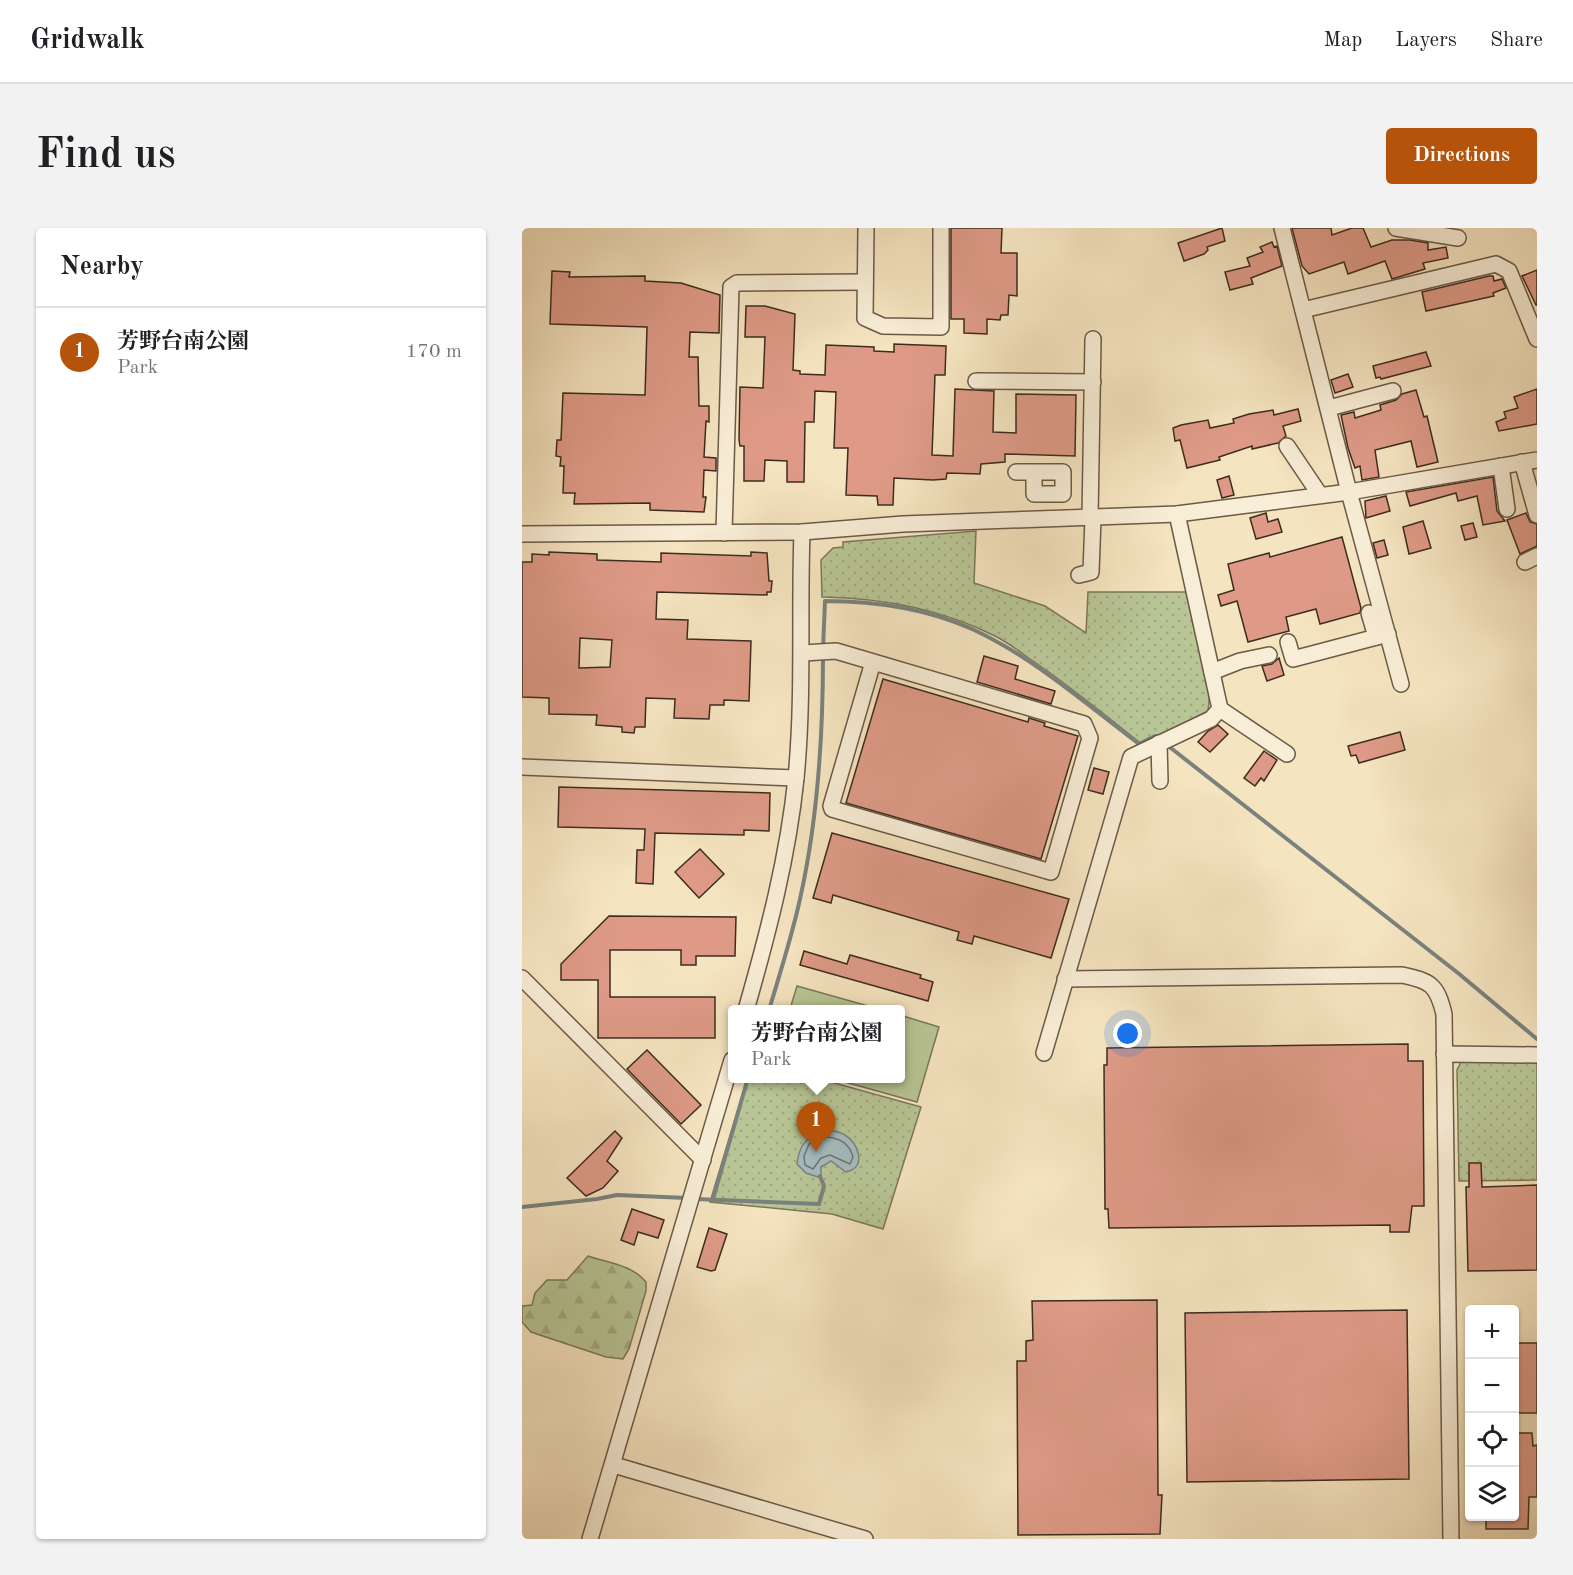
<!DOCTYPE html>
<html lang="en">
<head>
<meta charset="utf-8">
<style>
  :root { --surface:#fff; --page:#f2f2f2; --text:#202124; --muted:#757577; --line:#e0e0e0; --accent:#b45309 }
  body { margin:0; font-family:"Old Standard TT","Noto Serif JP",serif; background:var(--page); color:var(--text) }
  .controls { position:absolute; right:18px; bottom:18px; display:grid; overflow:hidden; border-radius:6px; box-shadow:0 2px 4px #0004 }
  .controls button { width:54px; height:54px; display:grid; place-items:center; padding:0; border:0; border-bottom:2px solid var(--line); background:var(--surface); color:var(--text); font:30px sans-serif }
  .you { position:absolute; left:606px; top:806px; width:21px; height:21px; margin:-15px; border:4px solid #fff; border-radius:50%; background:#1a73e8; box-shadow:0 0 0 9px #1a73e833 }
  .badge { display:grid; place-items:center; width:39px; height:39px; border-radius:50%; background:var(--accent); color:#fff; font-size:20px; font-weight:700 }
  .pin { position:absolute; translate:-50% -50px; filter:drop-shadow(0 2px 3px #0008) }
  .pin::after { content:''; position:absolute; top:32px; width:21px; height:18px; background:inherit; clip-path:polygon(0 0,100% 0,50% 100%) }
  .popup { position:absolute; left:206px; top:777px; width:177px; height:78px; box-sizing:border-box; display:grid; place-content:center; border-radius:6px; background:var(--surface); filter:drop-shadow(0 2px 4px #0005); font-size:20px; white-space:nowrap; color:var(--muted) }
  .popup b { font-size:22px; color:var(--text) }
  .popup::after { content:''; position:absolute; left:50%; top:100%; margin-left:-12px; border:12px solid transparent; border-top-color:var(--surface) }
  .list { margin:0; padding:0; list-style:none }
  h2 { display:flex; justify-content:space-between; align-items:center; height:78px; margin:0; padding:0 24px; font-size:26px }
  h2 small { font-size:20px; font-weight:400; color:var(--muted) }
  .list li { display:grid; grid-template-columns:39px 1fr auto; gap:18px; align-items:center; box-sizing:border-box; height:90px; padding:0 24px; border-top:2px solid var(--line) }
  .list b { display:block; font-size:22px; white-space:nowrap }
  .list p { margin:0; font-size:20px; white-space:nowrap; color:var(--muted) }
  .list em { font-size:20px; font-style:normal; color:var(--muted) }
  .icon { flex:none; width:33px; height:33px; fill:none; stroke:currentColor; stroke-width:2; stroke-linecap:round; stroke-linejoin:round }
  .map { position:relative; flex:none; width:1015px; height:1311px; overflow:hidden; border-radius:6px }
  header { display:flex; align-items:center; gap:36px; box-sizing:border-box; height:84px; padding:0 30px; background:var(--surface); border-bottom:2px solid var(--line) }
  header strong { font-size:28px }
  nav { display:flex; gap:33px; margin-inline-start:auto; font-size:21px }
  .intro { display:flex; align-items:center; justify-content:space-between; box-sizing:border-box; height:144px; padding:0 36px }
  h1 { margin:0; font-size:42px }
  .button { padding:15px 27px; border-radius:6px; background:var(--accent); color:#fff; font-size:21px; font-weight:700 }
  main { display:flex; gap:36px; padding:0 36px }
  aside { flex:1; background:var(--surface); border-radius:6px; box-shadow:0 2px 4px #0004 }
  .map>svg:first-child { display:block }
  .grass { fill:#b8c595; stroke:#7a785a; stroke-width:1.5 }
  .forest { fill:url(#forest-firs); stroke:#7a785a; stroke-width:1.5 }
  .park { fill:url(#park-dots); stroke:#7a785a; stroke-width:1.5 }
  .water { fill:#a3bbbe; stroke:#7a827e; stroke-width:1.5 }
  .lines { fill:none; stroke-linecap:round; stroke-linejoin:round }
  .shore { stroke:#70746e; stroke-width:1.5 }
  .stream { stroke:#7a827e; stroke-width:4 }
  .building { fill:#de9a87; stroke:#3d2c1f; stroke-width:1.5; fill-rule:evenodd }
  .minor-casing { stroke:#6b5a47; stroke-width:18 }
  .minor { stroke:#f8edd6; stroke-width:15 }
</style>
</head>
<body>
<header>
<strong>Gridwalk</strong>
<nav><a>Map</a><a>Layers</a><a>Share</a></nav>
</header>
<div class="intro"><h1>Find us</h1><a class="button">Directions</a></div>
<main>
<aside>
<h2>Nearby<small></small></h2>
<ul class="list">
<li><span class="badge">1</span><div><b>芳野台南公園</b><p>Park</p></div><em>170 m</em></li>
</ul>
</aside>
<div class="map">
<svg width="1015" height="1311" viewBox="0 0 1015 1311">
  <defs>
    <pattern id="forest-firs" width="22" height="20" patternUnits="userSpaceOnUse" patternTransform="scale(1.5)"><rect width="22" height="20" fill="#b8c595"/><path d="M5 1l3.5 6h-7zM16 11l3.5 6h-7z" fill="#9fa980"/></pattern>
    <pattern id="park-dots" width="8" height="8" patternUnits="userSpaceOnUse" patternTransform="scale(1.5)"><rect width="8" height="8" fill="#b8c595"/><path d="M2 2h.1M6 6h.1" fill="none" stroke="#9fa980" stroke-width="1.8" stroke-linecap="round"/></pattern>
  </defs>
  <rect width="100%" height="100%" fill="#f5e4c0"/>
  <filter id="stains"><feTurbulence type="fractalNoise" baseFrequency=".00333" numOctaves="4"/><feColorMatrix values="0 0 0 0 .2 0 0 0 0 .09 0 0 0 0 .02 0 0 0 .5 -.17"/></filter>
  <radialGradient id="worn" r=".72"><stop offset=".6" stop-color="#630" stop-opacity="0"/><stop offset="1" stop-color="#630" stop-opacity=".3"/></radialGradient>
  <g class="grass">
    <polygon points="275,758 357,781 268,781"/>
    <polygon points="378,787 417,799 395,874 312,851 378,850"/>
  </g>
  <path class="forest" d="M66 1028C87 1035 110 1037 124 1054V1063L107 1121 101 1131 84 1129 9 1104 0 1094V1078L10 1077 13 1065 25 1052H45Z"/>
  <g class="park">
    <path d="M454 303 452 355 523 378 564 405 566 364H664L688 464 686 483 621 517C584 488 547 457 508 431 497 423 485 414 473 408 419 381 360 370 300 369L299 332 311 320 321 319V314Z"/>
    <polygon points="1015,830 1015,952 937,953 935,842 940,832"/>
    <polygon points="225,851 298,851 399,879 361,1001 310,986 188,974"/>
  </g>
  <path class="water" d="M303 902C310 903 317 903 323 907 337 915 345 940 324 944L309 933 299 939V950L284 945 275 936C277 916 285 909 303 902Z"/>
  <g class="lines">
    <path class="shore" d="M304 909C318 910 327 915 331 929L328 936 308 927 299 930 291 941 283 937 282 928 287 916Z"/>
    <g class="stream">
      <path d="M301 421 303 373C352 373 405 381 450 401 511 429 564 476 617 516L633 508 637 510"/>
      <polyline points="645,517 936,745 1015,811"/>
      <path d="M247 782C258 745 270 708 278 671 296 591 301 510 301 428"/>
      <polyline points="173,971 297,976 302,958 298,948"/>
      <polyline points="191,971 226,850"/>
      <polyline points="0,979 75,971 95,967 165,970"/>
    </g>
  </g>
  <g class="building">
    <polygon points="429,0 480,0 479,25 495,25 495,68 487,67 486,87 479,87 478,92 465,91 465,106 442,105 442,91 429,91"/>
    <polygon points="700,0 703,13 685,19 686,22 682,26 662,33 656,15"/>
    <polygon points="770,0 809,0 810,7 830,0 841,0 849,19 870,12 888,12 906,15 906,22 924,19 926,30 901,35 903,41 870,51 863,33 826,46 822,34 787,46 780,38"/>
    <polygon points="750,14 752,19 755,18 760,38 729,50 731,56 708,62 703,44 728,38 725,30 741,24 738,19"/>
    <polygon points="1015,42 1015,77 1014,77 1000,48"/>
    <polygon points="30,43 48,44 47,49 123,48 123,53 159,55 198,67 197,105 168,104 167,129 176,129 177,178 187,178 187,194 184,193 182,229 194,230 194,243 182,242 181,269 184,269 182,284 128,282 128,275 52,276 53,265 41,265 42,238 38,238 39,229 34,228 35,212 39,212 41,165 123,167 125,99 28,96"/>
    <polygon points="967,48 971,48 972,53 980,51 984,60 971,65 972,68 904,83 900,64"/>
    <polygon points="224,78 243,78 273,86 271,142 278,143 278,146 303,147 304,117 352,119 352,123 372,124 372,116 424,118 423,147 413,147 410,227 431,228 433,161 472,163 471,204 494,205 494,166 554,167 553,228 483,226 483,234 459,236 458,246 425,245 424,251 411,252 372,250 371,277 356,277 355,268 324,267 326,220 312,220 314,164 293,163 292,194 283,194 282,254 265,254 265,233 243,232 242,253 222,253 222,218 218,218 217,212 218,159 241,160 243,109 223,109"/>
    <polygon points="904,124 909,138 859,151 858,149 854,150 851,138"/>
    <polygon points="826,146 831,159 813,165 809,152"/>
    <polygon points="1015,161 1015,196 977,203 974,194 984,190 982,184 996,180 992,169"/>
    <polygon points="894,162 902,189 905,188 916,234 895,239 889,213 853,222 857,249 840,252 838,238 833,240 826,220 819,187 832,184 833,190 859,182 858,177 874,172 880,166"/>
    <polygon points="776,181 779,193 761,198 764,208 756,215 730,221 730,218 697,229 698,232 665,240 658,212 653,213 651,200 659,197 686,192 688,200 712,195 711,191 727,186 751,182 752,187"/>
    <polygon points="707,248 712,267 700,270 695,252"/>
    <polygon points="971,249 975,283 983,293 961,297 955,268 936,273 934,265 888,278 884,264"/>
    <polygon points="864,268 868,283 844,290 843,273"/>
    <polygon points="744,285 746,294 756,291 760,304 734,311 728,290"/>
    <polygon points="1004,285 1008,294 1015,296 1015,318 998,326 985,292"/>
    <polygon points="901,293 909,320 887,326 881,299"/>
    <polygon points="951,295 955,309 943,312 939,298"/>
    <polygon points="820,309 839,380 838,385 798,396 794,381 764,389 767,403 726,414 715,373 699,378 696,367 712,362 706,336 747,325 748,329"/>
    <polygon points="862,312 866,327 855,330 851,315"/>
    <path d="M27 324 75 326V332L139 334V325L229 328V324L245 325 247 353H250L249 364H245V367L135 364 134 391 166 392 165 411 229 413 227 473 202 472V477H188L187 491 152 490 153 471 124 470 123 499H113L112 505 100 504V499L74 497 75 487 27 486V470L0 469V334H10V326L27 327ZM58 410 90 412 88 439 57 440Z"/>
    <polygon points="462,428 496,438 493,451 533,463 529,476 455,454"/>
    <polygon points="757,430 762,447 745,453 740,438 750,436"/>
    <polygon points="361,451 506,494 507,490 523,495 522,498 556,508 519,631 324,575"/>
    <polygon points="696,497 706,506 688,524 676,514 686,503"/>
    <polygon points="878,504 883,522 837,535 834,527 829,528 826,518"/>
    <polygon points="742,523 755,532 742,553 739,550 733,558 722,550"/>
    <polygon points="572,540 587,544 581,566 566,562"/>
    <polygon points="37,559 248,565 247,603 222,602 222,607 133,605 131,656 114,655 115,622 122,622 123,601 36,599"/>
    <polygon points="310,605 547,671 529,730 452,708 450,716 435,712 437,704 311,667 309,675 291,670"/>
    <polygon points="178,621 202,646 177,670 153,644"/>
    <polygon points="87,688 214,689 213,728 174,728 174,737 159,737 159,722 88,722 88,769 193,769 193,810 76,810 76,752 39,752 39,736"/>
    <polygon points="282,723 325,736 328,727 399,747 398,750 411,754 406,773 278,737"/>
    <polygon points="886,816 886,833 901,833 902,978 890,978 887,1004 868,1004 868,997 587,1000 586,981 583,981 582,837 585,837 585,820"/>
    <polygon points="125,822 179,877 159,896 105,841"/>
    <polygon points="93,903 100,910 85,933 96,943 81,960 64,968 45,950"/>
    <polygon points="947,935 959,935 960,959 1015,957 1015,1042 946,1043 944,959 947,959"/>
    <polygon points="110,981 142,992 136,1010 116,1004 112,1017 99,1012"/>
    <polygon points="187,1000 205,1006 193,1042 189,1043 175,1039"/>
    <polygon points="635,1072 636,1267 640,1267 638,1306 496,1307 495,1133 504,1133 504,1113 511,1112 510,1073"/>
    <polygon points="885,1082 887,1251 665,1254 663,1085"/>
    <rect x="993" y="1115" width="22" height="70"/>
    <polygon points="993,1205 1010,1205 1011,1218 1015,1217 1015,1269 1007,1269 1006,1301 964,1301 964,1288 993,1288"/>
  </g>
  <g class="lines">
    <defs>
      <g id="minor">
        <polyline points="344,0 343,90 361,98 419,99 419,0"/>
        <polyline points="760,0 827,264 879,456"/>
        <polyline points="874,0 936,10"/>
        <polyline points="781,82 974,36 987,43 1015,111"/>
        <polyline points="454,153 571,154"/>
        <polyline points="807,180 871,163"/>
        <polyline points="765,218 798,267"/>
        <polyline points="1000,234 1015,287"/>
        <polyline points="979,238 985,281"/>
        <polyline points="494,244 541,244 541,266 512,266 512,244"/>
        <polyline points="568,290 571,111"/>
        <polyline points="202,305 209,59 215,55 343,54"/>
        <polyline points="0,306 280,304 381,296 655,286 827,264 1015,232"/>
        <polyline points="1003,334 1015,328"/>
        <polyline points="557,347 569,344 571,290"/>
        <polyline points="847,385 854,409"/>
        <polyline points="766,414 771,431 866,406"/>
        <polyline points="281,425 314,423 562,496 568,510 529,644 310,581 309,578 351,434"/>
        <polyline points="690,444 718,433 747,427"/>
        <polyline points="698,481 765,526"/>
        <polyline points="637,515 638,553"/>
        <polyline points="0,539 274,550"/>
        <polyline points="0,750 181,932"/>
        <path d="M543 751 880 747C909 753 915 757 922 786L929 1311"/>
        <path d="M224 782C246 705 266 629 274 550 282 468 277 386 280 304"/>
        <polyline points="522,825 609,529 689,491 698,481 655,286"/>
        <polyline points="922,826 1015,827"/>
        <polyline points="92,1237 343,1311"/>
        <polyline points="68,1311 210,832"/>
      </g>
    </defs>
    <use href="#minor" class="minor-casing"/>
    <use href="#minor" class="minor"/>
  </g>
  <rect width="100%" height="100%" filter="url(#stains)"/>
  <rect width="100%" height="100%" fill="url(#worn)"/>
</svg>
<div class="controls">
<button>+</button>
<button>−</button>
<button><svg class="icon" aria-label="locate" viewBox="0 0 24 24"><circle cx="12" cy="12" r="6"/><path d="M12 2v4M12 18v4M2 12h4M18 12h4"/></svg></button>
<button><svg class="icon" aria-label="layers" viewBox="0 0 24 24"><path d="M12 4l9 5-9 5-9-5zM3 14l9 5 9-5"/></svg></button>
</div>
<div class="you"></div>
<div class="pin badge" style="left:294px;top:924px">1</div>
<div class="popup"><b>芳野台南公園</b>Park</div>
</div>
</main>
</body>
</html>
